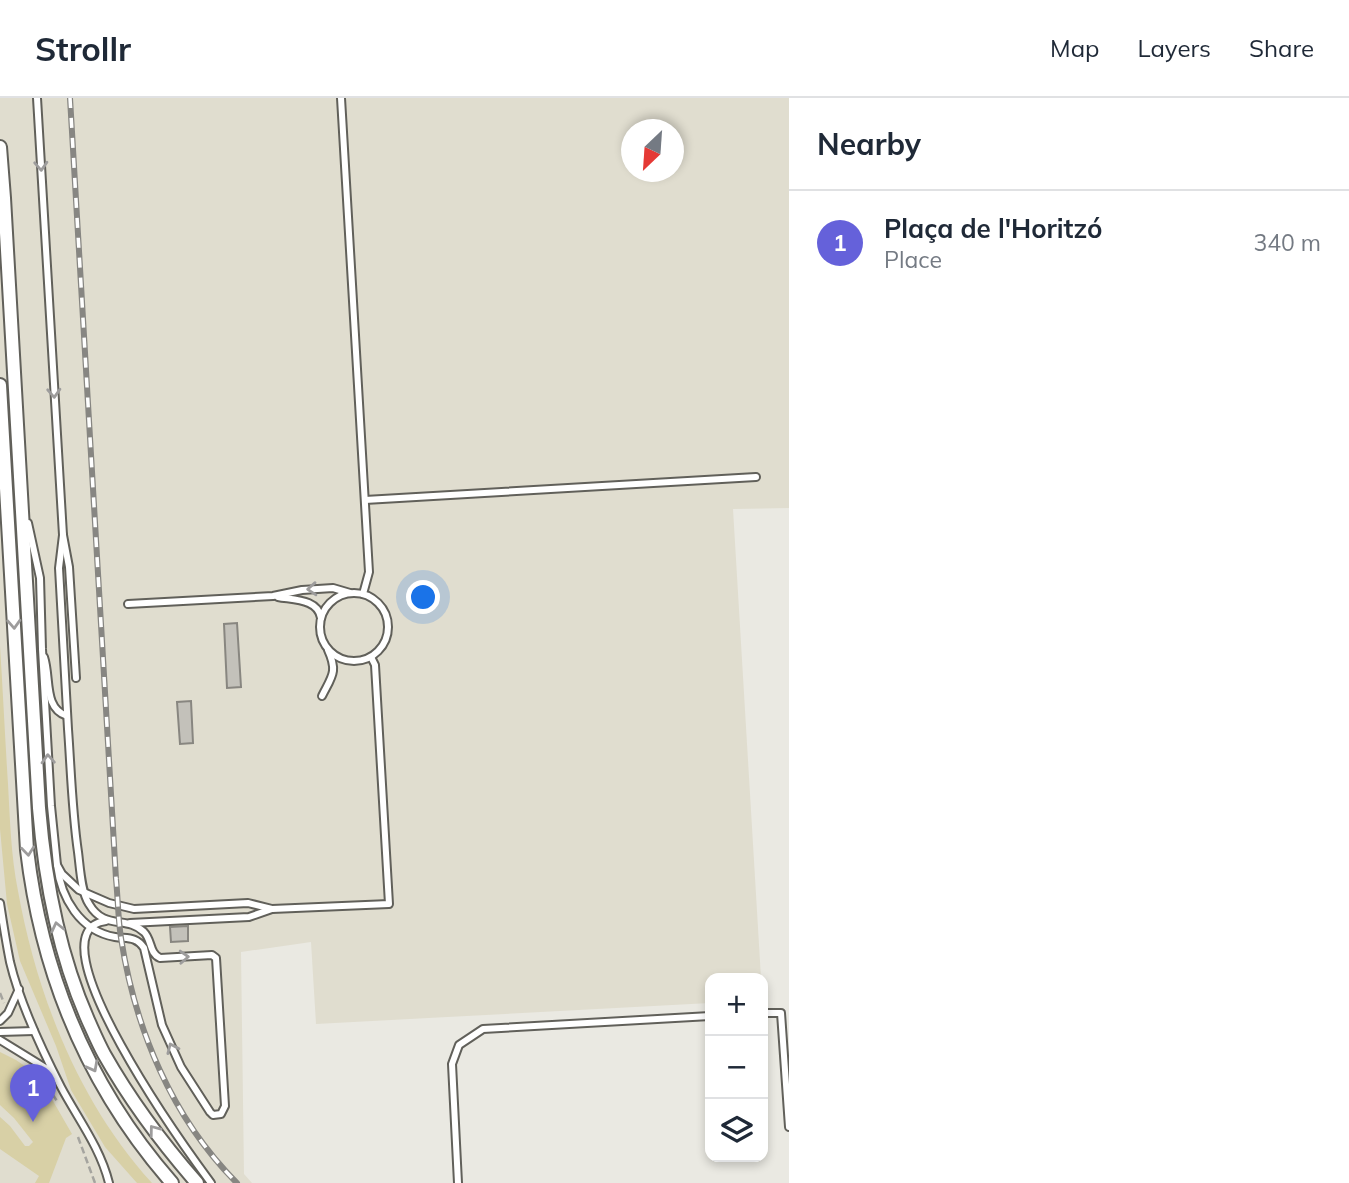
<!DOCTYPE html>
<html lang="en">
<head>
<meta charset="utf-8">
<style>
  :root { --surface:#fff; --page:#f2f2f3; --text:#1f2937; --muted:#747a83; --line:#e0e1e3; --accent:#6561da }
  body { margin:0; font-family:Mulish,sans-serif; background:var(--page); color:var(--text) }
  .controls { position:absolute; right:21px; bottom:21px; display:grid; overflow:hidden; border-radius:14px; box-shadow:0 4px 10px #0003 }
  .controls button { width:63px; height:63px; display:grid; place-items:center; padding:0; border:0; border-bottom:2px solid var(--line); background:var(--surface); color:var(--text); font:35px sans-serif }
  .compass { position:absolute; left:621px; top:21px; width:63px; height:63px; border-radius:50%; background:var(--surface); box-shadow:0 4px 10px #0003; rotate:205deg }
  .you { position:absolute; left:424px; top:500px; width:24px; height:24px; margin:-18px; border:5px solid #fff; border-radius:50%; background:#1a73e8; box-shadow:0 0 0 10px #1a73e833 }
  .badge { display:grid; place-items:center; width:46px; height:46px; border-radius:50%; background:var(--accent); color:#fff; font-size:23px; font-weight:700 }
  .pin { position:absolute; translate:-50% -58px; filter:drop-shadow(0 2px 4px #0008) }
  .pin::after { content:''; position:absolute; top:37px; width:24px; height:21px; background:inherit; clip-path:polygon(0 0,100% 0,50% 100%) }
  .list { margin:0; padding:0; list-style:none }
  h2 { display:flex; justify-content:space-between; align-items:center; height:91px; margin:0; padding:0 28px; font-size:30px }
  h2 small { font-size:23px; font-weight:400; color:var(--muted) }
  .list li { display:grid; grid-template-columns:46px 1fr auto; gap:21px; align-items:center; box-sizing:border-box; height:105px; padding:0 28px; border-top:2px solid var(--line) }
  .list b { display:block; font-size:26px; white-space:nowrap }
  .list p { margin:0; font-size:23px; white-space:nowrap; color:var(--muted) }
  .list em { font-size:23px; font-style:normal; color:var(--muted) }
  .icon { flex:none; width:38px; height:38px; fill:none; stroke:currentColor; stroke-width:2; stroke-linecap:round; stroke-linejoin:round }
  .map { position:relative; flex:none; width:789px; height:1085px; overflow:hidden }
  header { display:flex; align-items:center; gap:42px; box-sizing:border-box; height:98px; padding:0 35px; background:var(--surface); border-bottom:2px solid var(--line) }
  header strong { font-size:33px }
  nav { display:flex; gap:38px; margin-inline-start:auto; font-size:24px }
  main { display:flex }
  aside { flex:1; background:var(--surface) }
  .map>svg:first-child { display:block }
  .built { fill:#e0ddcf; fill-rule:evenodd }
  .green { fill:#d8d0a6 }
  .building { fill:#c3c1ba; stroke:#888680; stroke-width:2 }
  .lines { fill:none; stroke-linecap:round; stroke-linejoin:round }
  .lane-casing { stroke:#61605a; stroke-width:10 }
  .street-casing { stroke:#61605a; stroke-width:16 }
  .path { stroke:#a5a49f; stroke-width:2.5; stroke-dasharray:7 3.5; stroke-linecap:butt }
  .lane { stroke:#fff; stroke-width:6 }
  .street { stroke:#fff; stroke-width:12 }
  .rail-casing { stroke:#878682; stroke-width:6 }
  .rail { stroke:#fff; stroke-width:3.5; stroke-dasharray:10; stroke-linecap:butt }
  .oneway { stroke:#9d9c9c }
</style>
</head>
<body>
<header>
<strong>Strollr</strong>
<nav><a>Map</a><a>Layers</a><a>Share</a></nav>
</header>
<main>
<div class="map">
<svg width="789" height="1085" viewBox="0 0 789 1085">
  <rect width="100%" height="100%" fill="#eae9e2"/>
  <path class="built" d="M0 0H789V410L733 411 761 880H710V905L316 926 311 844 241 854 244 1076 252 1085H0ZM632 32H674V74H632Z"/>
  <g class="green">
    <path d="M0 548C3 594 5 640 8 686 10 722 11 758 18 793 37 898 79 1005 152 1085H137L105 1049 71 992 56 948 20 863 7 806 0 731Z"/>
    <polygon points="0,954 16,962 38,977 72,1036 66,1040 49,1085 35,1085 39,1078 0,1051 0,1019 10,1028 25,1048 29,1048 33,1044 14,1020 0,1007"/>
  </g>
  <g class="building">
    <polygon points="237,525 241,589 227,590 224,526"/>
    <polygon points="191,603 193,645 180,646 177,604"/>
    <polygon points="188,828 188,843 171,844 170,829"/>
  </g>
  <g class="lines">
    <defs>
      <g id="lane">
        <polyline points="37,0 63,437 69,469 76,580"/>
        <polyline points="341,0 369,474 363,496"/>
        <polyline points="365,402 756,379"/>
        <polyline points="28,425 40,480 42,551 51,708 57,767 62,776 79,792 109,805 134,811 248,805 272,811"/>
        <circle cx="354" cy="529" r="34"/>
        <path d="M278 499C294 502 318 501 321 520"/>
        <polyline points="128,506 273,498 302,492 333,490 350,495"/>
        <path d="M44 559C51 580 43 610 67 618"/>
        <path d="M322 598C332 578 338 574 328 552"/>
        <path d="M57 767C61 800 80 833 115 839 127 841 136 838 144 850L162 927 181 969 210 1014 213 1017 221 1016 225 1008 216 860 212 857 160 860C149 855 152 842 144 834 126 817 105 833 89 806 81 794 80 769 78 754 72 713 71 672 68 631 65 577 62 524 59 470L63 437"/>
        <path d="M0 805C3 825 6 844 10 864 20 906 41 950 61 989 78 1021 100 1049 109 1085"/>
        <path d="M106 823C26 832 191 1058 211 1085"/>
        <polyline points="130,825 249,819 272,811 389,806 375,567 371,559"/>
        <polyline points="763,915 781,915 789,1029"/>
        <polyline points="0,923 8,915 19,891"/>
        <polyline points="0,934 34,933"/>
        <polyline points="0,942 52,974"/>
        <polyline points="458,1085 452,966 459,947 483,931 710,918"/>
      </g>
      <g id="street">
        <path d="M0 49 4 100 39 710C45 783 58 854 88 922 93 933 98 945 104 956 130 1002 162 1045 197 1085"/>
        <path d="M0 287 27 752C42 878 88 989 172 1085"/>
      </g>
    </defs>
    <use href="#lane" class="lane-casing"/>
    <use href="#street" class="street-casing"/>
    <g class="path">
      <polyline points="0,895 4,905"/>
      <polyline points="41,979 57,1003"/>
      <polyline points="78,1039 95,1085"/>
    </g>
    <use href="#lane" class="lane"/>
    <use href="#street" class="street"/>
    <defs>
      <path id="rail" d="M70 0 116 781C118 801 118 821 121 840 135 931 172 1020 237 1085"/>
    </defs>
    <use href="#rail" class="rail-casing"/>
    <use href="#rail" class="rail"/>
  </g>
  <defs><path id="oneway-chevron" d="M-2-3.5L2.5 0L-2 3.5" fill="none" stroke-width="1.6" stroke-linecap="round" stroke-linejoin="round" transform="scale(1.75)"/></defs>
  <g class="oneway">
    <use href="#oneway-chevron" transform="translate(41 68) rotate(87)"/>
    <use href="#oneway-chevron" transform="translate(54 295) rotate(87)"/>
    <use href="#oneway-chevron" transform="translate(312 491) rotate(176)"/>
    <use href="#oneway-chevron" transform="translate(14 526) rotate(87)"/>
    <use href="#oneway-chevron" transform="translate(48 661) rotate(-93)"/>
    <use href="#oneway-chevron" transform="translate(28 753) rotate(84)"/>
    <use href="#oneway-chevron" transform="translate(57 829) rotate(-103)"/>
    <use href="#oneway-chevron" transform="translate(184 859) rotate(-3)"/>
    <use href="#oneway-chevron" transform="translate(172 950) rotate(-114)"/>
    <use href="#oneway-chevron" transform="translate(93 969) rotate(62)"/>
    <use href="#oneway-chevron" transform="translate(154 1032) rotate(-127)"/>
  </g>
</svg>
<div class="controls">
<button>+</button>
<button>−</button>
<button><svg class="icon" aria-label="layers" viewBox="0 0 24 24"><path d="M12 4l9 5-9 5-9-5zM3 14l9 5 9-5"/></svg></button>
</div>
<svg class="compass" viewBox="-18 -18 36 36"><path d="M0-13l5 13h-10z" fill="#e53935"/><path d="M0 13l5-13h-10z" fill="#747a83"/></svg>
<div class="you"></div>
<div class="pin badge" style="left:33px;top:1024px">1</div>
</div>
<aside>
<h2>Nearby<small></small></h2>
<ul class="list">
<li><span class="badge">1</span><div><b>Plaça de l'Horitzó</b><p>Place</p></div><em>340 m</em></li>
</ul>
</aside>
</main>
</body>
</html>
